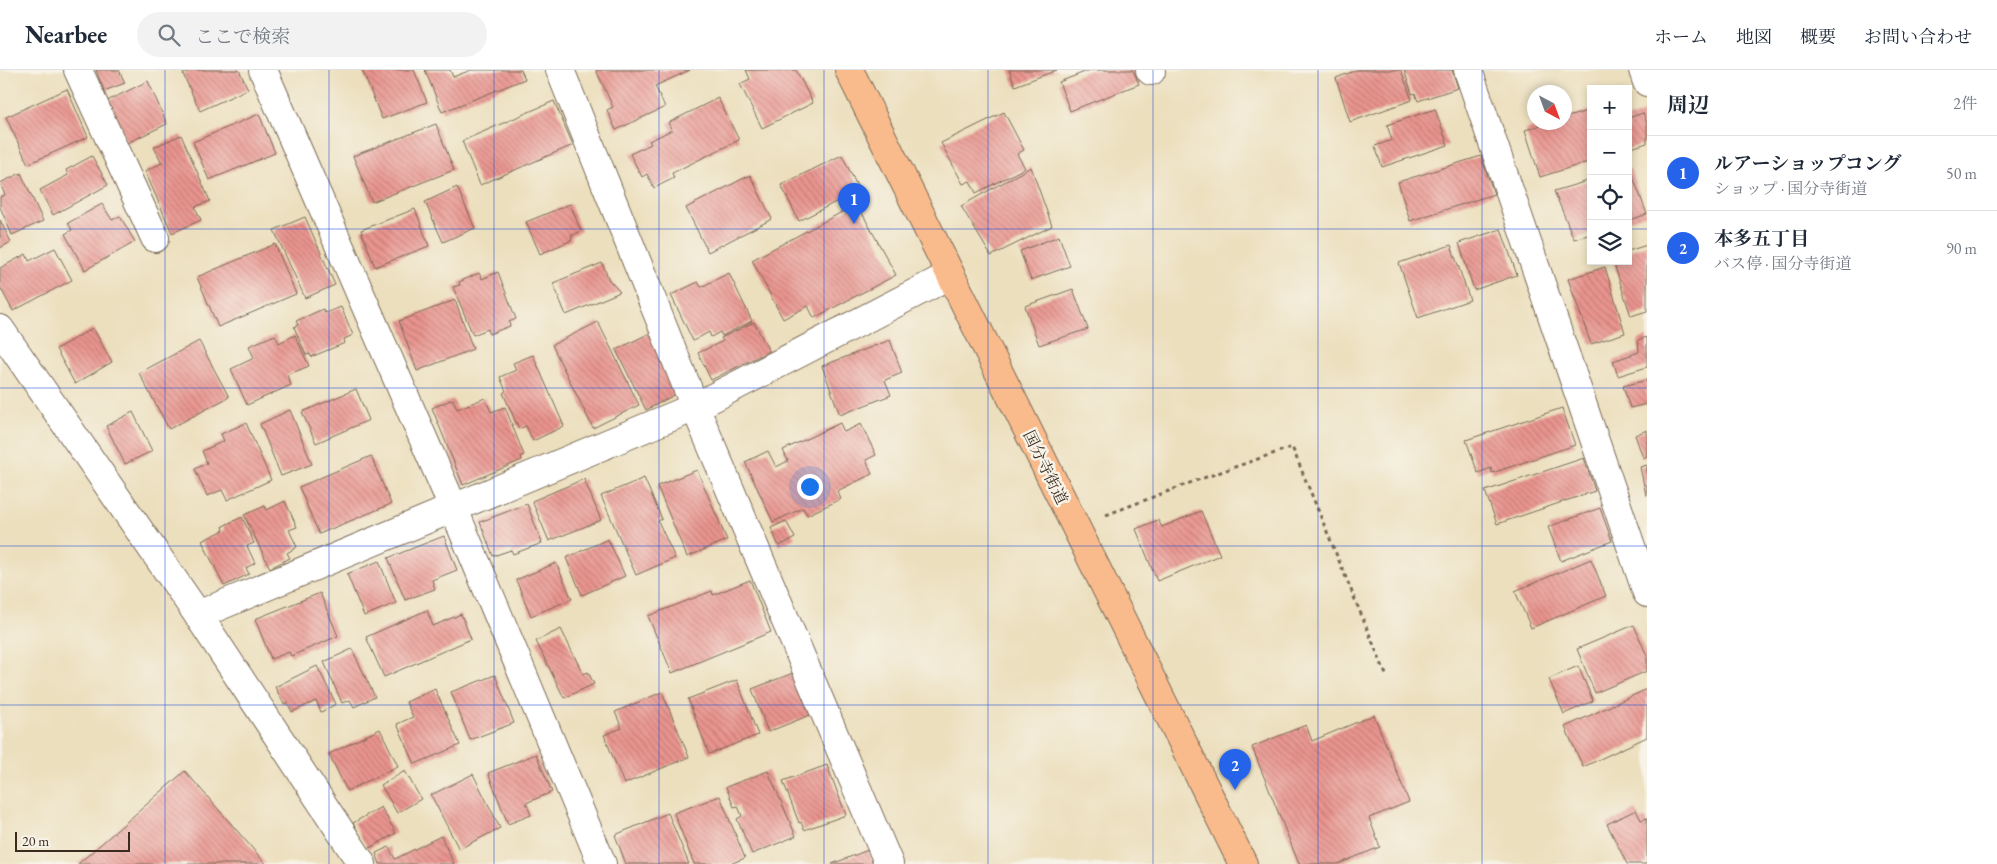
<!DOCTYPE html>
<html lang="ja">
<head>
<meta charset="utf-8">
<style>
  :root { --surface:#fff; --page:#f2f2f3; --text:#1f2937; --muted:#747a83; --line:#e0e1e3; --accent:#2563eb }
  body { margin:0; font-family:"EB Garamond","Noto Serif JP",serif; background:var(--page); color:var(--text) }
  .controls { position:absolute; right:15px; top:15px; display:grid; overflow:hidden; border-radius:0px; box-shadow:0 2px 8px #0003 }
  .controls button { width:45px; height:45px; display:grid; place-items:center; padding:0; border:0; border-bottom:1px solid var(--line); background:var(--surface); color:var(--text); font:25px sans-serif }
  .compass { position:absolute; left:1527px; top:15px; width:45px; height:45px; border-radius:50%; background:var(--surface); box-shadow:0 2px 8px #0003; rotate:139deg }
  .scale { position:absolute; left:15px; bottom:12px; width:115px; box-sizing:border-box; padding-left:5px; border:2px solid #3b2a1e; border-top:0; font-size:14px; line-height:18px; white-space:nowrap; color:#3b2a1e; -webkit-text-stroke:4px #f7f3e8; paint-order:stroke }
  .you { position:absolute; left:809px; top:416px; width:18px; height:18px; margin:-12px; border:4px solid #fff; border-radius:50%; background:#1a73e8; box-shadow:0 0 0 8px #1a73e833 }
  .badge { display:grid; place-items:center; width:32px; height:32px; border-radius:50%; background:var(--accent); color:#fff; font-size:16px; font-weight:700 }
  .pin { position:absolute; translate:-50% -41px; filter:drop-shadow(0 1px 2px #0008) }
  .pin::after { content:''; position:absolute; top:26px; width:18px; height:15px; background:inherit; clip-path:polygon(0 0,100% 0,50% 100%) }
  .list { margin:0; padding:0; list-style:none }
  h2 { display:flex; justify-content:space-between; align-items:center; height:65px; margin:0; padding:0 20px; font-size:21px }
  h2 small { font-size:16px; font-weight:400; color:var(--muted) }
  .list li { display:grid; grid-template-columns:32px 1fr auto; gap:15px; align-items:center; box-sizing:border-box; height:75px; padding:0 20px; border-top:1px solid var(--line) }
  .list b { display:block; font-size:19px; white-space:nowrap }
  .list p { margin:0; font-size:16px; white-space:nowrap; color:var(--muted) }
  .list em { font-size:16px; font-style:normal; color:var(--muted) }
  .icon { flex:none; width:28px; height:28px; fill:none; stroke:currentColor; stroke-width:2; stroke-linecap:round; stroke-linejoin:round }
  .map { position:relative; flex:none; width:1647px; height:794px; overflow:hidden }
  header { display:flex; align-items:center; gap:30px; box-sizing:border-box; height:70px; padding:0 25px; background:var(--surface); border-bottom:1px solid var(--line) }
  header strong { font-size:24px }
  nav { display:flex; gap:28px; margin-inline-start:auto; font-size:18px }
  .search { width:350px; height:45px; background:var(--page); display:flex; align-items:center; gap:12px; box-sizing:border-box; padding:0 18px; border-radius:28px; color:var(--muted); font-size:19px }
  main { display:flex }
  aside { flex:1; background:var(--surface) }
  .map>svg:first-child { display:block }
  .building { fill:url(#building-back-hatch) }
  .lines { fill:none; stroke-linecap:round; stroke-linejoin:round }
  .minor-casing { stroke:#796956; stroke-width:30 }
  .major-casing { stroke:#796956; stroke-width:30 }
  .path { stroke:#796956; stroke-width:3; stroke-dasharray:4 4; stroke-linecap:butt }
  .minor { stroke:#fff; stroke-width:28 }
  .major { stroke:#fabb8c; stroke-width:28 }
  .grid { fill:none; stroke:#1d4ed8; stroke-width:1; stroke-opacity:0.55 }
  .labels { text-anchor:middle; stroke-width:5; stroke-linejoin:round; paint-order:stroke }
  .street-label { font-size:16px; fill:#3b2a1e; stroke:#f7f3e8 }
</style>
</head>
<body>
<header>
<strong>Nearbee</strong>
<div class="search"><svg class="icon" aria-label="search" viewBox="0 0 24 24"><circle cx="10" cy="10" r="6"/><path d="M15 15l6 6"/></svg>ここで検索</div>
<nav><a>ホーム</a><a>地図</a><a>概要</a><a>お問い合わせ</a></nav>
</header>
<main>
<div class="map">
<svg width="1647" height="794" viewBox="0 0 1647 794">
  <defs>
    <pattern id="building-back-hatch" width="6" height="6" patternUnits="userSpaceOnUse" patternTransform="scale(1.25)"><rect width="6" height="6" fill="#ea948f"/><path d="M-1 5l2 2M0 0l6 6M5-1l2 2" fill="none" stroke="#bf7974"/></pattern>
  </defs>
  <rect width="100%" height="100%" fill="#f7f3e8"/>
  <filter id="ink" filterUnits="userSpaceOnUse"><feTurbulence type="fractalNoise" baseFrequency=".02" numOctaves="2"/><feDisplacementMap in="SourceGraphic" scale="10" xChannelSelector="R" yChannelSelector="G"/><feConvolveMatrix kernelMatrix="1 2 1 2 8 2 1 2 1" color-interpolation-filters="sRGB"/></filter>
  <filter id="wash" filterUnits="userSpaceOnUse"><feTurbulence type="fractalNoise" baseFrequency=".0096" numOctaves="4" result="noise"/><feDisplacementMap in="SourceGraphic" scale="20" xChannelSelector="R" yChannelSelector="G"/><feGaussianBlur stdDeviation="1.12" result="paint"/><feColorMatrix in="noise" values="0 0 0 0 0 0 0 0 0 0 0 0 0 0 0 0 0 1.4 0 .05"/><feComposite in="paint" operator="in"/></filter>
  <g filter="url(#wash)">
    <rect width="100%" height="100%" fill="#ecdfbd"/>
    <g id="blocks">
      <g class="building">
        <polygon points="96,0 119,0 125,13 104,21"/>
        <polygon points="192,0 239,0 248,19 200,41 183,4"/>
        <polygon points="362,0 414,0 427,32 382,49"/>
        <polygon points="425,0 450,0 453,7 471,0 521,0 525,9 442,42"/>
        <polygon points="596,0 690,0 655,16 665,37 616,60 607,40 613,37"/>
        <polygon points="746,0 796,0 813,33 762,58 740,14 750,9"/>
        <polygon points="1009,0 1057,0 1015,16"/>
        <polygon points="1090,0 1133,0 1139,14 1070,41 1059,12"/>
        <polygon points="1357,0 1401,0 1412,30 1350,52 1336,8"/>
        <polygon points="1404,0 1452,0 1458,18 1418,31 1415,23 1412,24"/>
        <polygon points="148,11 167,54 127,73 107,31"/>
        <polygon points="67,19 88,67 28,94 6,47"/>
        <polygon points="718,28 739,70 672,103 674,108 654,118 647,104 642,107 630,84 651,74 649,71 672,60 668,53"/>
        <polygon points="554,31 573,75 480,115 462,71"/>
        <polygon points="1435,39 1448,75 1382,97 1375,76 1392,70 1387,55"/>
        <polygon points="1591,40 1591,91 1540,107 1525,60 1550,52 1564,52 1564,48"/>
        <polygon points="1004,42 1024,80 1017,84 1025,98 976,123 970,111 963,114 941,73"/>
        <polygon points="1643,43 1647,53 1647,73 1628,79 1628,48"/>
        <polygon points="259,44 275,83 209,110 193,72"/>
        <polygon points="436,54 454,100 372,132 353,86"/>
        <polygon points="181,65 210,131 195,137 201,150 172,163 145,101 162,93 154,77"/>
        <polygon points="842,85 859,120 799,151 781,115"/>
        <polygon points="92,86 108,115 53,145 40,120 68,105 66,100"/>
        <polygon points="1481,86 1494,124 1410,151 1398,112"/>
        <polygon points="1031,97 1052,156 991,186 961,136"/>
        <polygon points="1628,99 1630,99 1647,144 1628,151"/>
        <polygon points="21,103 43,151 12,165 0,137 0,127 5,125 0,113"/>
        <polygon points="750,105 772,149 708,182 686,138"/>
        <polygon points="1591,110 1591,164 1574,169 1554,121"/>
        <polygon points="457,117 475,158 443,172 425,132"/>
        <polygon points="102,134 112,150 120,146 135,172 85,200 65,164 72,160 68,153"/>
        <polygon points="570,134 581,161 571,166 572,170 540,184 526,152"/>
        <polygon points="857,134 896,205 814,248 808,236 783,249 752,190"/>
        <polygon points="415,139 429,176 375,197 361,160"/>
        <polygon points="305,147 335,215 305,228 274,160"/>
        <polygon points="0,150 11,172 0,178"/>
        <polygon points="1501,159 1517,205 1474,220 1459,173"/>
        <polygon points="1059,166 1070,196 1031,210 1020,181"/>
        <polygon points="275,174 296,224 218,257 197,207"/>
        <polygon points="1451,175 1470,230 1418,248 1399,193"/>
        <polygon points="1647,175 1647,241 1631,246 1613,191 1628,191 1628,181"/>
        <polygon points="55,178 72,210 13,241 0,217 0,198 26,184 29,191"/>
        <polygon points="602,193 609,210 620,222 566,245 553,213"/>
        <polygon points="1605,197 1625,263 1591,274 1568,209"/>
        <polygon points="498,202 516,249 509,252 510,256 489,264 488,259 473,265 453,217 460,215 459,212 479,203 482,209"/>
        <polygon points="729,203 752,251 722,266 720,262 711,267 709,262 693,271 671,225 698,212 701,217"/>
        <polygon points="1073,219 1088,259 1039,275 1025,236"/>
        <polygon points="455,230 473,279 417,301 399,251"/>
        <polygon points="341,237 353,265 344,269 345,273 311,287 310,284 306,285 294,257 298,255 296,251 323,239 325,243"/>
        <polygon points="598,252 639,335 593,358 552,275"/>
        <polygon points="754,252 769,281 711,310 698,283 723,271 721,268"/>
        <polygon points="93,258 112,292 75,314 56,279"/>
        <polygon points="650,263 680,322 646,340 616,280"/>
        <polygon points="275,265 279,273 295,265 309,296 287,305 291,315 247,335 231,299 254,288 249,276"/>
        <polygon points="1647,267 1647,297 1618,306 1613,291 1639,282 1638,270"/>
        <polygon points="890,270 902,303 885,310 891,325 840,345 822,296"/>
        <polygon points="199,271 229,327 169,359 139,303"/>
        <polygon points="533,285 564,356 533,371 526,356 519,359 503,323 506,321 500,307 516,300 513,293"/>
        <polygon points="1647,310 1647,334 1630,338 1623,316"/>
        <polygon points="356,319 369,350 316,373 302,342"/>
        <polygon points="485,328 491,342 505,337 524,385 521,386 522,390 463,415 432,338 453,329 457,339"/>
        <polygon points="1562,338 1575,375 1492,403 1491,398 1478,403 1466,370"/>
        <polygon points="290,340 312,394 281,406 260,354"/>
        <polygon points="133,342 152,381 125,394 106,356"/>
        <polygon points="246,353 271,410 227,430 222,420 207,426 195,399 207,393 202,381 224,371 221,364"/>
        <polygon points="840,353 844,362 861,354 876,385 866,390 872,404 837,421 841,429 807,445 803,438 773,452 745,392 768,381 776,397 788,391 783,380"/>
        <polygon points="1647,360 1647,386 1643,388 1635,365"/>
        <polygon points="371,386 391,434 319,464 299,417"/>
        <polygon points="1584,388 1595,421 1497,454 1485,421"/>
        <polygon points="1647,395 1647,425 1646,425 1640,397"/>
        <polygon points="697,400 727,470 687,487 657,416"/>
        <polygon points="644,408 662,449 658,451 675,488 636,505 601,426"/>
        <polygon points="584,409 601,450 549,471 532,431"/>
        <polygon points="285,431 297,457 289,460 297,477 287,483 290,488 270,498 244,445 265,436 267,440"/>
        <polygon points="527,434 542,473 513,484 511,480 493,486 480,452"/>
        <polygon points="1600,438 1612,471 1561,491 1548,457"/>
        <polygon points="1201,441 1220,485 1157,511 1136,459 1158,450 1162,457"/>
        <polygon points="242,447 254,473 247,476 255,493 246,498 249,504 224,516 202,471 224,460 223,456"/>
        <polygon points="786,451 795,468 779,476 771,458"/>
        <polygon points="444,466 457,500 432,510 435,519 405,530 388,488"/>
        <polygon points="608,469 625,506 582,525 566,488"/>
        <polygon points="1591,489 1606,526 1531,558 1515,521"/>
        <polygon points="379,491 396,533 364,546 347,504"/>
        <polygon points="556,493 572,529 531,546 516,510"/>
        <polygon points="750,510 771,562 672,603 648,546 712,521 713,525"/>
        <polygon points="320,523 338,566 291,586 289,582 271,589 255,549"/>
        <polygon points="427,540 433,556 461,544 471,569 384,607 366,567"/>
        <polygon points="1634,555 1647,586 1647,601 1595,623 1577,579"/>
        <polygon points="561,559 583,604 588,602 594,614 564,628 536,571"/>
        <polygon points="352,579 375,627 354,637 350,630 342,633 324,592"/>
        <polygon points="317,596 336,634 321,642 316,631 292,642 287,632 284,634 275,617"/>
        <polygon points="1578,596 1593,631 1564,644 1549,609"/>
        <polygon points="793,603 810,645 768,662 752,619"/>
        <polygon points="495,605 514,653 470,670 451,622"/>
        <polygon points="737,610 758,665 709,684 688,629"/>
        <polygon points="435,619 460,675 415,694 397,654 413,647 406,632"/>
        <polygon points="1647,619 1647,667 1583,697 1565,657"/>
        <polygon points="662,622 689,687 624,714 604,665 622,658 615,642"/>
        <polygon points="1374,645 1409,732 1369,748 1380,777 1338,794 1299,794 1252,677 1306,655 1312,671"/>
        <polygon points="380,659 398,696 347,721 329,684"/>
        <polygon points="536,684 552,722 526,733 531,745 508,754 488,703"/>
        <polygon points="827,695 846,745 804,760 801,752 799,753 783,711"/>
        <polygon points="185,701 266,794 78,794"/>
        <polygon points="405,701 421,729 397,743 381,715"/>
        <polygon points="768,701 796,766 752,784 737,749 742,746 738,736 734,737 726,717"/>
        <polygon points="473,704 500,758 459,779 431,725"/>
        <polygon points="720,726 745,788 730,794 694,794 674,743"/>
        <polygon points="381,737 396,763 368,779 353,753"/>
        <polygon points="1636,740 1641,750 1647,748 1647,794 1627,794 1607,754"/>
        <polygon points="668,743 689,794 626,794 615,765"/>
        <polygon points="441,766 454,794 380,794 376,783 389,777 395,789"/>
        <polygon points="868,780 873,794 832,794"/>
      </g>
    </g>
  </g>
  <g filter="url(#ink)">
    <use href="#blocks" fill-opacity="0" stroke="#796956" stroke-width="1"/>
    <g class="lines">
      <defs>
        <g id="minor">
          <polyline points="78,0 155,168"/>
          <polyline points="263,0 453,437 602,794"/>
          <polyline points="560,0 695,337 889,794"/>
          <polyline points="1150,0 1151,1"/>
          <polyline points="1468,0 1647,523"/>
          <polyline points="1643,0 1647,12"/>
          <polyline points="0,259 198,545 362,794"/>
          <polyline points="198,545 695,337 950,205"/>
        </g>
        <polyline id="major" points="849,0 1243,794"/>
      </defs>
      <use href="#minor" class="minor-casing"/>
      <use href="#major" class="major-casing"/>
      <polyline class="path" points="1106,445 1195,411 1292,377 1387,607"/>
      <use href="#minor" class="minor"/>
      <use href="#major" class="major"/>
    </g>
  </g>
  <path class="grid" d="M165 0V794M329 0V794M494 0V794M659 0V794M824 0V794M988 0V794M1153 0V794M1318 0V794M1482 0V794M0 159H1591M1628 159H1647M0 318H1647M0 476H1647M0 635H1647"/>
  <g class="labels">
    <g class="street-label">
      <text transform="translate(1046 397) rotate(64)" y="6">国分寺街道</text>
    </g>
  </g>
</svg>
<div class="controls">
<button>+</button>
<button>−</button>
<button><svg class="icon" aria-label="locate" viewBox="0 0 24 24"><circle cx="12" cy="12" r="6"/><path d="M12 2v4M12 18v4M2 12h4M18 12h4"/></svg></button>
<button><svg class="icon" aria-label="layers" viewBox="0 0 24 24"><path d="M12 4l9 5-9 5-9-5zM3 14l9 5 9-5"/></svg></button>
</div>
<svg class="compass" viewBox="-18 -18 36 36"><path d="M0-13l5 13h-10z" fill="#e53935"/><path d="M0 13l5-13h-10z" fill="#747a83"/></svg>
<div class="scale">20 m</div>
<div class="you"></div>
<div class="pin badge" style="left:854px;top:154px">1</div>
<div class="pin badge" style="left:1235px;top:720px">2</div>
</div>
<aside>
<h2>周辺<small>2件</small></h2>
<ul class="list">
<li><span class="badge">1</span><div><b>ルアーショップコング</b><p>ショップ · 国分寺街道</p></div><em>50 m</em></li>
<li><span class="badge">2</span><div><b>本多五丁目</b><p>バス停 · 国分寺街道</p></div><em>90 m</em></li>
</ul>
</aside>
</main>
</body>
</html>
